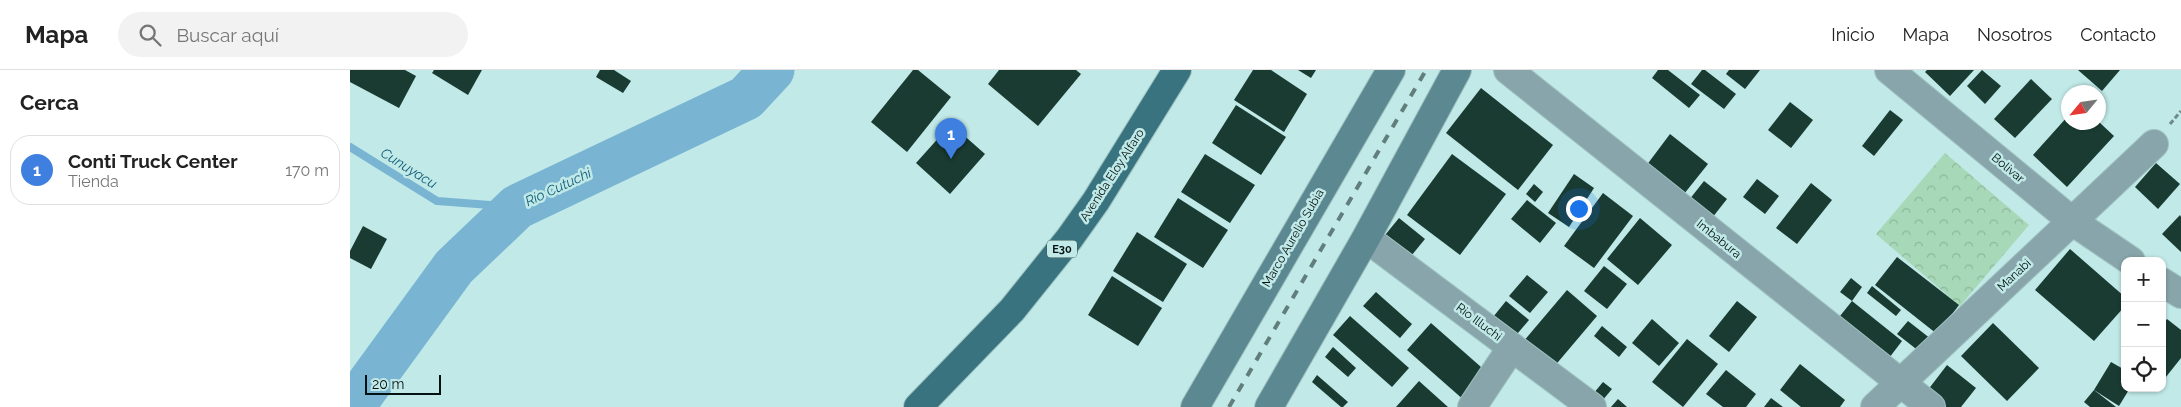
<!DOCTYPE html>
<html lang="es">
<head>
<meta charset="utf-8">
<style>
  :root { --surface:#fff; --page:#f2f2f2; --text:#222; --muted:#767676; --line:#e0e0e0; --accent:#86761a }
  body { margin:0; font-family:Raleway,sans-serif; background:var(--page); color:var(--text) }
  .controls { position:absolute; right:15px; bottom:15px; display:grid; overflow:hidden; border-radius:10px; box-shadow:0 1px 4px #0004 }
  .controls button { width:45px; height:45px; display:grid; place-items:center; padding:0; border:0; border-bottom:1px solid var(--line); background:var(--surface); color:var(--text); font:25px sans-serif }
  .compass { position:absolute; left:1711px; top:15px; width:45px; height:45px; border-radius:50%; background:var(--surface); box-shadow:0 1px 4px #0004; rotate:241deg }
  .scale { position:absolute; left:15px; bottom:12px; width:76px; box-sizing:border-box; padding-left:5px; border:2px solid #041211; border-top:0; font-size:14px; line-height:18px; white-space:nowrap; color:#041211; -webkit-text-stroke:4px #c0e9e7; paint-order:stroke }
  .you { position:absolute; left:1228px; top:138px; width:18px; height:18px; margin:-12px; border:4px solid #fff; border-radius:50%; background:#1a73e8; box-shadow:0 0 0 8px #1a73e833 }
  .badge { display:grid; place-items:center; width:32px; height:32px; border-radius:50%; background:var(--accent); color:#fff; font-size:16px; font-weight:700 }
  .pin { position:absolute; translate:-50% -41px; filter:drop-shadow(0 1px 2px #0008) }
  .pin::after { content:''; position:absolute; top:26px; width:18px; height:15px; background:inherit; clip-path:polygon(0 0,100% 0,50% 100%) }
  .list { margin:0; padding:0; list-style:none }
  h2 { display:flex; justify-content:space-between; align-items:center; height:65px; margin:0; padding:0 20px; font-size:21px }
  h2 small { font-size:16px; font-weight:400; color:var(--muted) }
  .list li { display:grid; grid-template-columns:32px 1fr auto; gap:15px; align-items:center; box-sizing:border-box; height:70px; margin:0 10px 10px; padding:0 10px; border:1px solid var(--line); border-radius:20px }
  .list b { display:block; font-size:19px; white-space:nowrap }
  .list p { margin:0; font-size:16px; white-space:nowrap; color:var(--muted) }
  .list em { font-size:16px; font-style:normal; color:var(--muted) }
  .icon { flex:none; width:28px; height:28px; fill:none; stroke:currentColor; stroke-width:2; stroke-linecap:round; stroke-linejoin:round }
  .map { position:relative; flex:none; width:1831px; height:337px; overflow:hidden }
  header { display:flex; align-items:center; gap:30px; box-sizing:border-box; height:70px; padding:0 25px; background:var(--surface); border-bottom:1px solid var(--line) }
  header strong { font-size:24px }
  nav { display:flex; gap:28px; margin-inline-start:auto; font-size:18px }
  .search { width:350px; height:45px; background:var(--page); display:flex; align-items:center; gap:12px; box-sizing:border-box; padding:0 18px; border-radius:28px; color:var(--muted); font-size:19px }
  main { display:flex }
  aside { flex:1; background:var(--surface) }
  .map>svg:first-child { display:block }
  .park { fill:url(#park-crowns) }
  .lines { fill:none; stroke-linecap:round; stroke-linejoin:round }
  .stream { stroke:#79b5d2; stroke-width:8 }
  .river { stroke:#79b5d2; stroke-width:45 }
  .building { fill:#193b32 }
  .minor-casing { stroke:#9ec2c0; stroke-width:30 }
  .secondary-casing { stroke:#9ec2c0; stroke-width:30 }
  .primary-casing { stroke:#9ec2c0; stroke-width:30 }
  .path { stroke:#6e8b89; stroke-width:3; stroke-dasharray:5 2.5; stroke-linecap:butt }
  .minor { stroke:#88a5ab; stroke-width:28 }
  .secondary { stroke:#5b8891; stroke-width:28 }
  .primary { stroke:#38737f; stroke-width:28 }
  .rail { stroke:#627e7c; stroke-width:4; stroke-dasharray:9 9; stroke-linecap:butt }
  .labels { text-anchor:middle; stroke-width:5; stroke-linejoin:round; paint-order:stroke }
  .shield { fill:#c0e9e7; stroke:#3c5251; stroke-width:1 }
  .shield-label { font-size:11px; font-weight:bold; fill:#041211 }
  .street-label { font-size:12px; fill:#041211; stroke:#c0e9e7 }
  .water-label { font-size:14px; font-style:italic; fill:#115e7b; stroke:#c0e9e7 }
</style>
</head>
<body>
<header>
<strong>Mapa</strong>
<div class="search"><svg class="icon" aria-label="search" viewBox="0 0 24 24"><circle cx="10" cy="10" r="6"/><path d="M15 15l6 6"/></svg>Buscar aquí</div>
<nav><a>Inicio</a><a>Mapa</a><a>Nosotros</a><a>Contacto</a></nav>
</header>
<main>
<aside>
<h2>Cerca<small></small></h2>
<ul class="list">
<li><span class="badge" style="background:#3f7fe0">1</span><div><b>Conti Truck Center</b><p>Tienda</p></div><em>170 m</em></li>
</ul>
</aside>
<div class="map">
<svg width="1831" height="337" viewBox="0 0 1831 337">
  <defs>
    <pattern id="park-crowns" width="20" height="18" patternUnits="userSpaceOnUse" patternTransform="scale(1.25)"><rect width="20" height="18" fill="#a7d8b7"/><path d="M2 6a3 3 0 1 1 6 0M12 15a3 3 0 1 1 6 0" fill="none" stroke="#8eb89c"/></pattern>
  </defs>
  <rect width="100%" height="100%" fill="#c0e9e7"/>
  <polygon class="park" points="1595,83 1679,155 1610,236 1526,164"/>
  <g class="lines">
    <polyline class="stream" points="0,77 87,131 167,137"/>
    <polyline class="river" points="2,337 104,197 167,137 396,28 422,0"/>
  </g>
  <g class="building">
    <polygon points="0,0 55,0 66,6 49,38 0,12"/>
    <polygon points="84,0 132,0 118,25 82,3"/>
    <polygon points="250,0 264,0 281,11 273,23 246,7"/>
    <polygon points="563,0 568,0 601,27 557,82 521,52"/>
    <polygon points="649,0 726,0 731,4 688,56 638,14"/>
    <polygon points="903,0 921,0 957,24 934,62 884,30"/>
    <polygon points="948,0 966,0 961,8"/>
    <polygon points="1308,0 1318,0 1350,25 1339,38 1302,8"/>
    <polygon points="1352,0 1355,0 1386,24 1374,39 1341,14"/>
    <polygon points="1379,0 1410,0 1395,19 1376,4"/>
    <polygon points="1577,0 1624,0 1600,26 1575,2"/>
    <polygon points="1632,0 1651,16 1635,34 1617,16"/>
    <polygon points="1728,0 1770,0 1752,21"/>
    <polygon points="1681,9 1702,29 1665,68 1644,49"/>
    <polygon points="1131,18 1203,75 1168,120 1096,63"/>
    <polygon points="1440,32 1463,50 1441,78 1418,60"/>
    <polygon points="886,35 936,67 911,105 862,73"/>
    <polygon points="1540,40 1553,50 1524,86 1512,76"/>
    <polygon points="1718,46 1718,52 1749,52 1764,66 1717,117 1683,85"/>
    <polygon points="601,54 635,84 600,124 566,93"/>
    <polygon points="1320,64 1358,94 1330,129 1293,100"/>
    <polygon points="855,84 905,115 880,153 831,122"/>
    <polygon points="1102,84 1156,124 1110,185 1057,145"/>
    <polygon points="1806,93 1830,114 1808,139 1785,117"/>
    <polygon points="1224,104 1244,118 1219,157 1198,143"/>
    <polygon points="1407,109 1429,126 1415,144 1393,127"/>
    <polygon points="1354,111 1377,129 1362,148 1339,130"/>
    <polygon points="1461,113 1482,130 1447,174 1426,158"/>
    <polygon points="1184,114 1193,122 1185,132 1176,124"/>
    <polygon points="1253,123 1283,146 1244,198 1214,176"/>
    <polygon points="828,128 878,160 853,198 804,167"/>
    <polygon points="1177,130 1206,153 1190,173 1161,149"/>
    <polygon points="1830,145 1831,147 1831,182 1812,164"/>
    <polygon points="1049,148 1075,169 1057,191 1031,170"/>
    <polygon points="1290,148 1322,175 1288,215 1257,189"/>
    <polygon points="13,156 37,169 21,199 0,188 0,181"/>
    <polygon points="787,162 837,194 813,232 763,201"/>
    <polygon points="1720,179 1775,227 1775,236 1744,271 1685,220"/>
    <polygon points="1547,187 1609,235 1587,264 1525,215"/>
    <polygon points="1254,196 1277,214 1257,239 1234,221"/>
    <polygon points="1177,205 1198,222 1180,243 1159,226"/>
    <polygon points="762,206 812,238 788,276 738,245"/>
    <polygon points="1501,208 1512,217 1502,231 1490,222"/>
    <polygon points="1522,216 1551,240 1546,246 1517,223"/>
    <polygon points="1217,220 1247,246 1203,298 1173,272"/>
    <polygon points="1026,222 1062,254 1050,268 1013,236"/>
    <polygon points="1156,231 1179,250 1162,270 1139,252"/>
    <polygon points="1387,231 1407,247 1379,282 1359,266"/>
    <polygon points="1502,231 1552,271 1533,296 1482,256"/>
    <polygon points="1000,246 1059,298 1042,317 983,265"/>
    <polygon points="1302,249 1329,273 1309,296 1282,273"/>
    <polygon points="1817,249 1831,260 1831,288 1812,312 1812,255"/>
    <polygon points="1558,251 1581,269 1570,282 1547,264"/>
    <polygon points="1081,253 1139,304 1115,331 1057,280"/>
    <polygon points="1643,253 1689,298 1657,331 1611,286"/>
    <polygon points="1252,256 1277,277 1269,287 1244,266"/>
    <polygon points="1337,269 1368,294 1333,337 1302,312"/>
    <polygon points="983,277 1006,298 998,307 975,287"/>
    <polygon points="1761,292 1775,300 1775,318 1780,318 1769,336 1744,320"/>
    <polygon points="1450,294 1495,330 1490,337 1451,337 1430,320"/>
    <polygon points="1597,295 1626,318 1611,337 1590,337 1574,325"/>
    <polygon points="1376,300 1406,324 1396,337 1373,337 1356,324"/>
    <polygon points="967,305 998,332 993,337 991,337 962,312"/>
    <polygon points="1069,311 1098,337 1046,337"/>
    <polygon points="1253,312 1262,319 1252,331 1243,324"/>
    <polygon points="1744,320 1766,337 1740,337 1734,332"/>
    <polygon points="1421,328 1433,337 1414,337"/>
    <polygon points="1268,329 1277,337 1261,337"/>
  </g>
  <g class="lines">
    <defs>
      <g id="minor">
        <polyline points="1158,0 1581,337"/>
        <polyline points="1539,0 1722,151 1781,191"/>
        <polyline points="1016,168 1242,337"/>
        <polyline points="1812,212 1831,224"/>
        <polyline points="1122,337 1162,277"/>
        <polyline points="1525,337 1804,74"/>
      </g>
      <g id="secondary">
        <polyline points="845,337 1041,0"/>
        <polyline points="919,337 1016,168 1107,0"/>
      </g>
      <polyline id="primary" points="568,337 662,240 719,169 746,131 827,0"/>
    </defs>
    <use href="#minor" class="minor-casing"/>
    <use href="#secondary" class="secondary-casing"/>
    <use href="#primary" class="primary-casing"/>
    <polyline class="path" points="1820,54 1831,41"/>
    <use href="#minor" class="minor"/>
    <use href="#secondary" class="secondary"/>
    <use href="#primary" class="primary"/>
    <polyline class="rail" points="879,337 1076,0"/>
  </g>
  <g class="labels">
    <rect class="shield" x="697" y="170.5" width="30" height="17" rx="4"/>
    <g class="shield-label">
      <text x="712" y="183">E30</text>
    </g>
    <g class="street-label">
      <text transform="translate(1658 98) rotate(40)" y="4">Bolivar</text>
      <text transform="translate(762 105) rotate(-57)" y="4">Avenida Eloy Alfaro</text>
      <text transform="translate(943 168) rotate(-60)" y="4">Marco Aurelio Subia</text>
      <text transform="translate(1369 169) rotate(39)" y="4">Imbabura</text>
      <text transform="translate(1664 205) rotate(-43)" y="4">Manabi</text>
      <text transform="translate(1129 252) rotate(37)" y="4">Rio Illuchi</text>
    </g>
    <g class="water-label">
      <text transform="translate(59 98) rotate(32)" y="5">Cunuyacu</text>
      <text transform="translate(208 117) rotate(-25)" y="5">Río Cutuchi</text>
    </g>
  </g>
</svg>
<div class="controls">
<button>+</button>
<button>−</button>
<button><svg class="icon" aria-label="locate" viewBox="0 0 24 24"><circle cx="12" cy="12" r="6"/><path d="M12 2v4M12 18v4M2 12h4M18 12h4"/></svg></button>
</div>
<svg class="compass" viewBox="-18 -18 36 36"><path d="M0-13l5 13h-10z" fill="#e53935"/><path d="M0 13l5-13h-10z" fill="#767676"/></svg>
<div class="scale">20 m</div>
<div class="you"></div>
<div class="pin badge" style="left:601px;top:89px;background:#3f7fe0">1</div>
</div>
</main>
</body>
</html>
